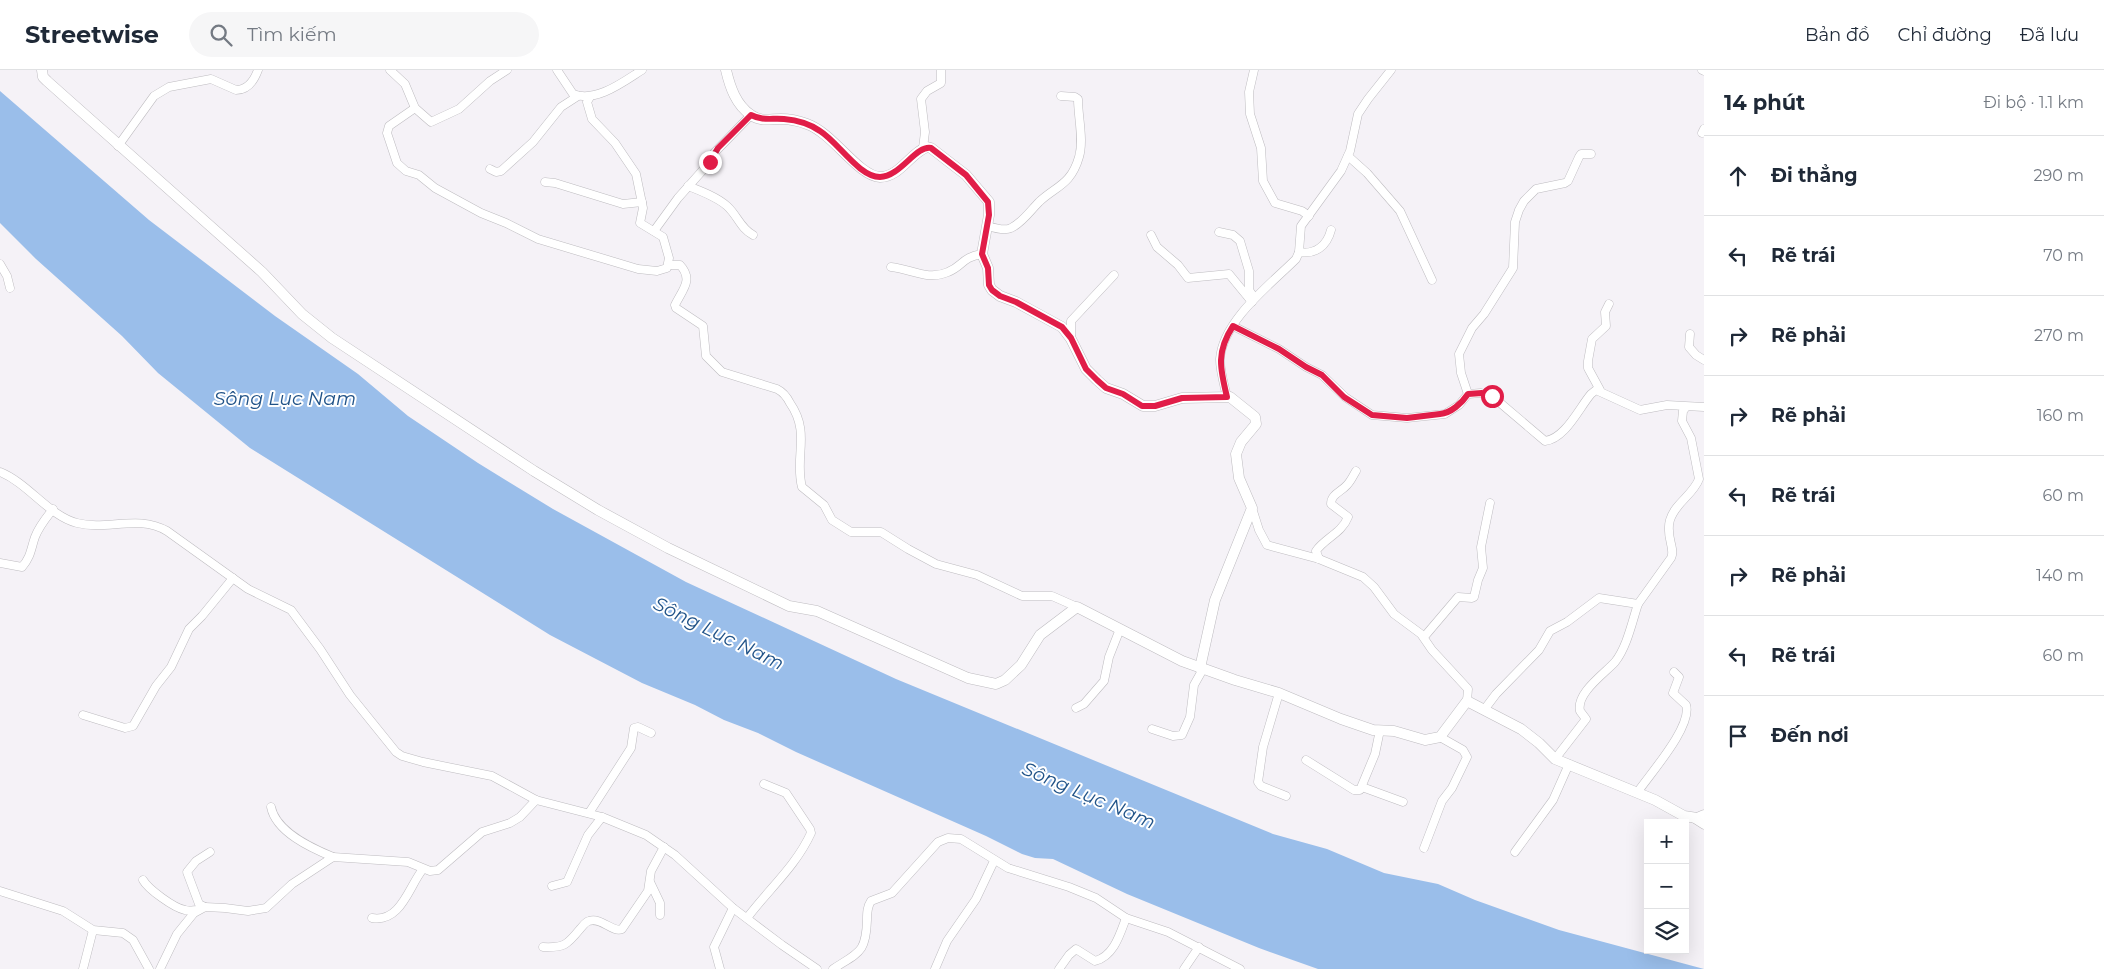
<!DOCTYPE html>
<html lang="vi">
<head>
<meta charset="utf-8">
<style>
  :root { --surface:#fff; --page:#f6f6f7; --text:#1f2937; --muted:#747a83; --line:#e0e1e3 }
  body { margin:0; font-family:Montserrat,sans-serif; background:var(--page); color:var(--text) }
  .controls { position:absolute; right:15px; bottom:15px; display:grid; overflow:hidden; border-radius:0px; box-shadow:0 5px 20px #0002 }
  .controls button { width:45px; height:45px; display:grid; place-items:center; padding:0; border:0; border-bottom:1px solid var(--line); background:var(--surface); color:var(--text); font:25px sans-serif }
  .stop { position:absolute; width:15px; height:15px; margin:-11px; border:4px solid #e11d48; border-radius:50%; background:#fff }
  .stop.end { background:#e11d48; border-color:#fff; box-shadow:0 1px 5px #0008 }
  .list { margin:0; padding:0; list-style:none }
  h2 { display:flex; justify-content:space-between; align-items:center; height:65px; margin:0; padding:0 20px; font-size:21px }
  h2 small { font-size:16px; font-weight:400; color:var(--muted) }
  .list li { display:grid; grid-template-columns:32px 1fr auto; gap:15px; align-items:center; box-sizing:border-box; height:80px; padding:0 20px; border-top:1px solid var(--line) }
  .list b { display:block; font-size:19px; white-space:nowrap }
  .list em { font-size:16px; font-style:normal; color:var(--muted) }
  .icon { flex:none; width:28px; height:28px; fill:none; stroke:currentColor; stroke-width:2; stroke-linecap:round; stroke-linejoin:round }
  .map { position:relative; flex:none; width:1704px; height:899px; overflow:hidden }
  header { display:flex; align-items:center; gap:30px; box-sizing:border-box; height:70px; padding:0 25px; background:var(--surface); border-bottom:1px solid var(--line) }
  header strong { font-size:24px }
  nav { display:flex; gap:28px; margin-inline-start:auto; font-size:18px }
  .search { width:350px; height:45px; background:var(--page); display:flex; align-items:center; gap:12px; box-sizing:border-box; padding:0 18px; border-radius:28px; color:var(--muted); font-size:19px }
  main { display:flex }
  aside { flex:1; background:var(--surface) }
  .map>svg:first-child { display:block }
  .water { fill:#9abeea }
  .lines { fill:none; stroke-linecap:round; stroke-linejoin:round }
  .minor-casing { stroke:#bebcc0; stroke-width:9 }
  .tertiary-casing { stroke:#bebcc0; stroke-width:11 }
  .minor { stroke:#fff; stroke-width:8 }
  .tertiary { stroke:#fff; stroke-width:10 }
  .route { stroke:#e11d48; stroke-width:6 }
  .labels { text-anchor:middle; stroke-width:4; stroke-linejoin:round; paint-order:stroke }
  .water-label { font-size:19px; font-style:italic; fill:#215388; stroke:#fff }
</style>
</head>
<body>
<header>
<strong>Streetwise</strong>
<div class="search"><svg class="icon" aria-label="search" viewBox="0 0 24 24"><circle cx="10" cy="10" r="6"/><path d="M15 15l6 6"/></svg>Tìm kiếm</div>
<nav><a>Bản đồ</a><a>Chỉ đường</a><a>Đã lưu</a></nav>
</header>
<main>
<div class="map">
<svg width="1704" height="899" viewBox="0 0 1704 899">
  <rect width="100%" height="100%" fill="#f5f2f7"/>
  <polygon class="water" points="0,21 149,150 275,246 358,304 408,346 478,393 553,439 686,512 896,609 1273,764 1327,779 1384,803 1438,814 1475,830 1559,860 1704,899 1318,899 1259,878 1127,824 1053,789 1035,788 1022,784 986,766 796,682 758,663 724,650 695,635 642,613 550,565 250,378 158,303 122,266 36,189 0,153"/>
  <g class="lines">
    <defs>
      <g id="minor">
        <polyline points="390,0 405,14 415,38 431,52 459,39 490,11 507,0"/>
        <path d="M557 0 573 24C596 33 623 12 642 0"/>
        <polyline points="1254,0 1249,22 1250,44 1261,78 1263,111 1275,133 1302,141 1309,146"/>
        <polyline points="1702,0 1704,1"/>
        <polyline points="415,38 389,56 387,63 397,93 406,101 419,105 435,118 481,143 506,153 538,169 638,199 657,201 667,198 669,188 663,167 640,153 643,138 636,104 615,73 592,49 587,32 590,27"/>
        <polyline points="1702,63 1704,59"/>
        <path d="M118 76 154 26 169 17 211 9 236 20C248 20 254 11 258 0"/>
        <polyline points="923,78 925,62 921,29 927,21 941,13 941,0"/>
        <polyline points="1348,86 1367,103 1400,141 1432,210"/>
        <polyline points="490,99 496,102 501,101 533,72 561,37 578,26"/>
        <polyline points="545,112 555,113 623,134 642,132"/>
        <path d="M688 116C701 121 717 127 727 136 738 146 740 158 753 165"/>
        <path d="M988 156C994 158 1005 161 1011 158 1022 153 1030 141 1039 132 1056 116 1071 115 1079 87 1084 70 1078 47 1078 29L1075 27 1061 26"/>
        <polyline points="654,161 678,128 710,92 714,83 751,45"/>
        <polyline points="1219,162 1233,165 1240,171 1249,201 1249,220 1254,227"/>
        <polyline points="1151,165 1157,177 1178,195 1188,208 1229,204 1252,232"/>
        <path d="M1299 182C1315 185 1327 176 1331 160"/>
        <polyline points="0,194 7,206 10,218"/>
        <path d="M669 195H680C694 210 682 220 675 235L676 238 703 256 706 286 722 302 777 319C783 322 787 327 790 333 811 363 794 387 802 417L824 435 832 450 851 462H881L908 479 936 494 977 505 1022 526H1052L1077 537"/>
        <path d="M891 197C911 199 928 211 948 202 963 196 962 187 982 184"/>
        <polyline points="1233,256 1279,279 1306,297 1322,305 1345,327 1372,345 1407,348 1445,344 1459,335 1468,324 1461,303 1459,284 1472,258 1484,244 1513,198 1515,152 1519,140 1524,131 1536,119 1565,113 1568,111 1579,87 1581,84 1591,84"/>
        <polyline points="1690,264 1689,277 1696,285 1704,290"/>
        <polyline points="1071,269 1071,251 1114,205"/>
        <polyline points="1600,320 1588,298 1588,291 1592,269 1606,256 1605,242 1609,234"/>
        <path d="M1468 324 1481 323 1492 326 1545 371C1565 369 1579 338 1591 324L1596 320 1640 340 1667 335 1704 337"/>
        <path d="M1227 327C1224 314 1220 301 1220 289 1223 250 1271 214 1296 189L1299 182 1301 156 1341 101 1350 81 1358 44 1368 29 1391 0"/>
        <path d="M0 402C28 413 49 446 77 453 107 461 138 444 167 461L248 519 291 540 320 579 350 625 396 682 402 686 423 692 492 706 536 730 602 747 646 765 675 785 733 838 782 875 817 899"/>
        <polyline points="1252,438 1259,460 1267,475 1319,489 1363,507 1374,517 1394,544 1421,564 1432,580 1468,619 1467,631"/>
        <path d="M1319 489 1316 481C1325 468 1342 463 1348 447L1331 434C1331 424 1341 422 1347 415 1351 411 1353 406 1356 401"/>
        <path d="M0 493 22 497C31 487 31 478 35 467 39 456 46 448 53 439"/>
        <polyline points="1424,567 1458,527 1472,528 1474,527 1478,510 1483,498 1481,477 1490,433"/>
        <polyline points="1279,623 1263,677 1258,712 1261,716 1286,726"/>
        <polyline points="1076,638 1084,634 1104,611 1109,587 1120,559"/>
        <path d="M1484 640 1496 624 1539 580 1550 561 1567 552 1599 528 1638 534 1671 488C1676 479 1665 466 1670 450 1675 433 1693 425 1699 409L1691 368 1682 351 1683 341 1686 337"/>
        <polyline points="83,645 125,658 133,656 156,616 171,597 189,559 202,546 233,508"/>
        <polyline points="1152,659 1173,666 1182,665 1190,647 1194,615 1203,599"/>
        <path d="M1555 689 1586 649 1580 641C1576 623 1604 604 1615 592 1627 577 1632 552 1638 534"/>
        <polyline points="1306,690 1354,720 1360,720 1375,684 1380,660"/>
        <polyline points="1362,717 1403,732"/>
        <path d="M1637 723C1649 705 1693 656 1686 635L1673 623 1679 607 1674 602"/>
        <path d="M271 737C276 762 311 778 333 787"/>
        <polyline points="589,743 631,678 634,658 638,657 651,663"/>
        <polyline points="1693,748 1704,755"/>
        <polyline points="1424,778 1442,731 1452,718 1467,687 1463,680 1440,667"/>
        <polyline points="1515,782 1553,730 1569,694"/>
        <path d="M143 810C148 819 174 838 185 840 189 841 194 840 198 840"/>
        <polyline points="650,812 660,833 660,845"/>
        <polyline points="552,816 567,812 588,765 602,747"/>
        <polyline points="0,821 63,841 93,860 123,863 133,870 149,899"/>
        <polyline points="205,837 199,834 187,802 196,791 210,782"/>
        <path d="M372 848C401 853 409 816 423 799"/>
        <path d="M747 848C768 820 796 796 811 763L810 759 786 723 764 714"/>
        <path d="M543 877C564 878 567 875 580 859 583 856 585 852 589 851 602 847 612 863 622 859L648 821 651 801 664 777"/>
        <polyline points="83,899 93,860"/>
        <polyline points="160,899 177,864 194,843 205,837 225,838 248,841 266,838 292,814 333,787 408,792 430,801 438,800 482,762 510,753 520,747 536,730"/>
        <polyline points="720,899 714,877 733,838"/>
        <path d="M833 899C859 882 866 883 867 850 867 843 867 837 871 831L892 823 938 772 948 768 961 769 1008 798 1069 817 1096 828 1126 848 1168 862 1240 899"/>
        <polyline points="935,899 947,871 976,829 994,791"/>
        <path d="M1059 899 1069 885 1076 879 1095 891C1114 886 1120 864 1126 848"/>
        <polyline points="1184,899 1199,877"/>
      </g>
      <g id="tertiary">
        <polyline points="42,0 43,7 47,11 262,202 302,244 332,268 534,401 598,440 668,478 789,536 817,541 968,608 996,614 1005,610 1021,595 1040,565 1077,537 1182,591 1235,610 1279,623 1341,649 1373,660 1394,661 1425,670 1440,667 1467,631 1521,659 1539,673 1555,689 1655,730 1684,746 1697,748 1704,745"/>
        <path d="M726 0C730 17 736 35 751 45 761 52 770 49 781 49 789 49 799 51 807 54 833 63 858 106 880 107 900 107 910 83 927 77L931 78 966 105 989 132V145L982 184 988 198 989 215 992 220 1000 226 1016 232 1062 257 1071 269 1086 299 1097 310 1106 318 1123 324 1143 336H1155L1182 328 1230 327 1255 347 1256 354 1241 372 1236 384 1239 408 1252 438 1215 530 1200 598"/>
      </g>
    </defs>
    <use href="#minor" class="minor-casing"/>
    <use href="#tertiary" class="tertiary-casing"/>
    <use href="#minor" class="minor"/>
    <use href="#tertiary" class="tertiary"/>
  </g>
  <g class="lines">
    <path class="route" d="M710 92 718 78 751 45C763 51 771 48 784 49 796 50 810 54 820 61 838 72 859 107 880 107 900 107 916 75 931 78L966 105 988 132 989 145 982 184 988 198 989 215 992 220 1000 226 1016 232 1062 257 1071 268 1086 299 1097 310 1106 318 1123 324 1142 336H1155L1182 328 1227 327C1220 298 1216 282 1233 256L1279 279 1306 297 1322 305 1344 327 1372 345 1407 348 1440 344C1451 343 1462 333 1468 324L1482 323 1492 326"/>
  </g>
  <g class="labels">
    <g class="water-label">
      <text x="285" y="335">Sông Lục Nam</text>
      <text transform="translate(719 563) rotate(26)" y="7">Sông Lục Nam</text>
      <text transform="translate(1089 725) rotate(23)" y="7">Sông Lục Nam</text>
    </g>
  </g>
</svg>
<div class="controls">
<button>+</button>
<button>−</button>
<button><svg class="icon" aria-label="layers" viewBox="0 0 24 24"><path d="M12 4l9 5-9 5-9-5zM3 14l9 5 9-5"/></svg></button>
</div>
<div class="stop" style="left:1492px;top:326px"></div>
<div class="stop end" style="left:710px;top:92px"></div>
</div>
<aside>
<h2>14 phút<small>Đi bộ · 1.1 km</small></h2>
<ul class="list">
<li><svg class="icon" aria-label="ahead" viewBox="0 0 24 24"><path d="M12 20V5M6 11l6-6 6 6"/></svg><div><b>Đi thẳng</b></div><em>290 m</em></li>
<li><svg class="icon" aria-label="left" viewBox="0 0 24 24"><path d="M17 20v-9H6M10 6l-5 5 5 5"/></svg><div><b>Rẽ trái</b></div><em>70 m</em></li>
<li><svg class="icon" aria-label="right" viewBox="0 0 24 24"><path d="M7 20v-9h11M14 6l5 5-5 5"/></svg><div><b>Rẽ phải</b></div><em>270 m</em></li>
<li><svg class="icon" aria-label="right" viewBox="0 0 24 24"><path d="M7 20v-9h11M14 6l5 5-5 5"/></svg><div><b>Rẽ phải</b></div><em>160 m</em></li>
<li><svg class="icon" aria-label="left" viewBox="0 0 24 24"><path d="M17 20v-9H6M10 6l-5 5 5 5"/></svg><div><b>Rẽ trái</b></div><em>60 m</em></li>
<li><svg class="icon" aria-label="right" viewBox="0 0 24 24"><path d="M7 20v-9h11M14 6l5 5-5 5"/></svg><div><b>Rẽ phải</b></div><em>140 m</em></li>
<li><svg class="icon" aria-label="left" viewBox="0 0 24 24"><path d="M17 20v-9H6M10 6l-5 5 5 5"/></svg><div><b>Rẽ trái</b></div><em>60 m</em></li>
<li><svg class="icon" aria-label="arrive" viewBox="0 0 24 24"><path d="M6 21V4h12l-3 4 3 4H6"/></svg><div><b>Đến nơi</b></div></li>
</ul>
</aside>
</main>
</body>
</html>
